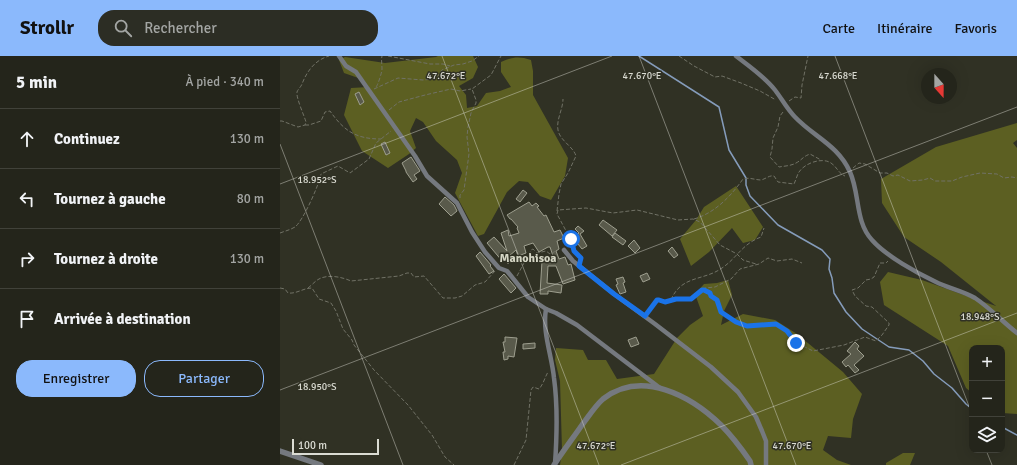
<!DOCTYPE html>
<html lang="fr">
<head>
<meta charset="utf-8">
<style>
  :root { --surface:#24251b; --page:#2c2d24; --text:#f1f3f6; --muted:#a3a5a3; --line:#41423a; --accent:#8bb9fc }
  body { margin:0; font-family:Signika,sans-serif; background:var(--page); color:var(--text) }
  .controls { position:absolute; right:12px; bottom:12px; display:grid; overflow:hidden; border-radius:8px; box-shadow:0 4px 16px #0002 }
  .controls button { width:36px; height:36px; display:grid; place-items:center; padding:0; border:0; border-bottom:1px solid var(--line); background:var(--surface); color:var(--text); font:20px sans-serif }
  .compass { position:absolute; left:641px; top:12px; width:36px; height:36px; border-radius:50%; background:var(--surface); box-shadow:0 4px 16px #0002; rotate:159deg }
  .scale { position:absolute; left:12px; bottom:10px; width:87px; box-sizing:border-box; padding-left:4px; border:2px solid #dbdcd3; border-top:0; font-size:11px; line-height:14px; white-space:nowrap; color:#dbdcd3; -webkit-text-stroke:3px #303124; paint-order:stroke }
  .stop { position:absolute; width:12px; height:12px; margin:-9px; border:3px solid #1a73e8; border-radius:50%; background:#fff }
  .stop.end { background:#1a73e8; border-color:#fff; box-shadow:0 1px 4px #0008 }
  .list { margin:0; padding:0; list-style:none }
  h2 { display:flex; justify-content:space-between; align-items:center; height:52px; margin:0; padding:0 16px; font-size:17px }
  h2 small { font-size:13px; font-weight:400; color:var(--muted) }
  .list li { display:grid; grid-template-columns:26px 1fr auto; gap:12px; align-items:center; box-sizing:border-box; height:60px; padding:0 16px; border-top:1px solid var(--line) }
  .list b { display:block; font-size:15px; white-space:nowrap }
  .list em { font-size:13px; font-style:normal; color:var(--muted) }
  .actions { display:flex; gap:8px; padding:12px 16px }
  .actions a { flex:1; padding:9px 0; border:1px solid var(--accent); border-radius:16px; text-align:center; font-size:14px; color:var(--accent) }
  .actions .main { background:var(--accent); color:#111 }
  .icon { flex:none; width:22px; height:22px; fill:none; stroke:currentColor; stroke-width:2; stroke-linecap:round; stroke-linejoin:round }
  .map { position:relative; flex:none; width:737px; height:409px; overflow:hidden }
  header { display:flex; align-items:center; gap:24px; box-sizing:border-box; height:56px; padding:0 20px; background:var(--accent); color:#111 }
  header strong { font-size:19px }
  nav { display:flex; gap:22px; margin-inline-start:auto; font-size:14px }
  .search { width:280px; height:36px; background:var(--page); display:flex; align-items:center; gap:10px; box-sizing:border-box; padding:0 14px; border-radius:16px; color:var(--muted); font-size:15px }
  main { display:flex }
  aside { flex:1; background:var(--surface) }
  .map>svg:first-child { display:block }
  .forest { fill:#5c5f22 }
  .lines { fill:none; stroke-linecap:round; stroke-linejoin:round }
  .stream { stroke:#859cbb; stroke-width:1.5 }
  .building { fill:#595a4b; stroke:#9e9f8f }
  .path { stroke:#717266; stroke-width:1; stroke-dasharray:4 2; stroke-linecap:butt }
  .minor { stroke:#75797f; stroke-width:4.5 }
  .tertiary { stroke:#75797f; stroke-width:5.5 }
  .route { stroke:#1a73e8; stroke-width:5 }
  .ticks { fill:none; stroke:#dbdcd3; stroke-width:1; stroke-opacity:0.45 }
  .labels { text-anchor:middle; stroke-width:3; stroke-linejoin:round; paint-order:stroke }
  .quarter-label { font-size:12px; font-weight:bold; fill:#d4d5c4; stroke:#303124 }
  .ticks-label { font-size:10px; text-anchor:middle; fill:#dbdcd3; stroke:#303124; stroke-width:3; stroke-linejoin:round; paint-order:stroke }
</style>
</head>
<body>
<header>
<strong>Strollr</strong>
<div class="search"><svg class="icon" aria-label="search" viewBox="0 0 24 24"><circle cx="10" cy="10" r="6"/><path d="M15 15l6 6"/></svg>Rechercher</div>
<nav><a>Carte</a><a>Itinéraire</a><a>Favoris</a></nav>
</header>
<main>
<aside>
<h2>5 min<small>À pied · 340 m</small></h2>
<ul class="list">
<li><svg class="icon" aria-label="ahead" viewBox="0 0 24 24"><path d="M12 20V5M6 11l6-6 6 6"/></svg><div><b>Continuez</b></div><em>130 m</em></li>
<li><svg class="icon" aria-label="left" viewBox="0 0 24 24"><path d="M17 20v-9H6M10 6l-5 5 5 5"/></svg><div><b>Tournez à gauche</b></div><em>80 m</em></li>
<li><svg class="icon" aria-label="right" viewBox="0 0 24 24"><path d="M7 20v-9h11M14 6l5 5-5 5"/></svg><div><b>Tournez à droite</b></div><em>130 m</em></li>
<li><svg class="icon" aria-label="arrive" viewBox="0 0 24 24"><path d="M6 21V4h12l-3 4 3 4H6"/></svg><div><b>Arrivée à destination</b></div></li>
</ul>
<div class="actions"><a class="main">Enregistrer</a><a>Partager</a></div>
</aside>
<div class="map">
<svg width="737" height="409" viewBox="0 0 737 409">
  <rect width="100%" height="100%" fill="#303124"/>
  <g class="forest">
    <path d="M158 0H193L198 11 193 22 179 30 186 39 187 52 197 50 206 37 220 35 231 31 221 16V6C232 1 239 0 251 4L253 15V39L288 102 285 120 271 144 260 140 248 126 239 125 227 136 204 178 198 180 175 137 182 117 177 104 156 85 143 66 136 62 130 75 136 92 129 98 108 112 82 95 64 59 71 32 89 31 84 24 64 17 59 4 65 1 105 7 156 1Z"/>
    <polygon points="737,67 737,84 733,87 737,92 737,358 722,357 722,292 692,292 692,337 686,332 668,290 604,249 600,226 608,216 642,224 692,242 716,250 661,206 624,181 602,147 601,123 656,91"/>
    <polygon points="456,130 483,171 475,184 463,187 452,172 429,196 411,210 400,183 416,164 424,151"/>
    <polygon points="448,224 452,239 444,255 441,269 463,258 495,264 517,278 563,316 582,338 573,363 571,382 548,380 543,394 557,404 571,409 280,409 282,394 280,325 275,304 276,292 303,294 308,304 326,304 337,323 374,318 397,282 410,269 423,260 415,238 424,228 437,227"/>
    <polygon points="623,397 635,397 630,409 606,409 606,407"/>
  </g>
  <g class="lines">
    <g class="stream">
      <polyline points="359,0 439,51 449,94 466,122 466,129 470,140 498,169 542,194 550,203 549,213 552,222 554,237 566,256 582,273 609,291 629,294 643,305 654,318 672,332 686,348 692,353"/>
      <polyline points="722,371 737,379"/>
    </g>
  </g>
  <g class="building">
    <polygon points="79,36 84,46 80,49 75,38"/>
    <polygon points="105,86 110,97 106,99 101,88"/>
    <polygon points="131,101 140,115 134,119 137,123 133,126 126,116 126,115 122,107"/>
    <polygon points="243,134 247,137 240,146 236,143"/>
    <polygon points="165,141 174,149 177,155 171,160 159,148"/>
    <polygon points="249,146 252,150 256,147 259,150 257,151 264,160 266,159 274,176 280,174 284,182 277,185 279,193 276,195 279,203 285,201 288,209 291,208 295,224 283,228 276,210 268,210 267,227 282,229 281,237 268,235 268,238 260,238 262,205 275,206 270,191 268,191 259,196 253,187 244,190 246,197 238,200 236,194 228,201 231,205 228,208 225,204 223,206 207,187 214,181 227,195 221,177 228,174 229,180 239,177 237,172 238,171 231,163 230,163 227,159"/>
    <polygon points="323,164 337,174 332,180 319,169"/>
    <polygon points="298,170 304,175 300,178 307,190 302,193 293,182 299,177 295,173"/>
    <polygon points="335,177 346,185 343,189 332,181"/>
    <polygon points="354,184 360,192 355,197 348,190"/>
    <polygon points="392,191 398,199 394,202 388,195"/>
    <polygon points="200,196 211,209 210,210 214,215 209,218 196,200"/>
    <polygon points="367,217 370,223 363,226 360,220"/>
    <polygon points="224,218 236,232 231,237 219,223"/>
    <polygon points="343,221 345,226 343,227 346,236 340,238 336,229 338,228 336,223"/>
    <polygon points="225,281 237,282 234,301 228,300 228,303 224,304 223,296 225,296 223,286 225,286"/>
    <polygon points="356,281 359,288 351,291 348,284"/>
    <polygon points="575,286 579,290 577,293 584,300 574,309 579,314 575,317 568,309 566,311 562,306 571,298 567,295"/>
    <polygon points="255,287 255,292 243,293 243,288"/>
  </g>
  <g class="lines">
    <g class="path">
      <polyline points="108,0 150,8 163,8 170,10"/>
      <polyline points="399,0 414,10 435,21 442,20 461,27 480,35 496,44"/>
      <path d="M96 31C98 29 102 16 102 13 102 8 101 4 102 0"/>
      <polyline points="94,33 118,22 143,24 153,23 157,21 162,14 174,9 183,8 192,5 199,0"/>
      <polyline points="509,45 515,41 521,42 522,29 528,0"/>
      <polyline points="109,54 119,46 145,39 171,33 180,35 191,33"/>
      <path d="M503 56 500 60 498 71 493 82 492 93 490 101 499 111C504 110 511 110 516 107 522 104 522 101 530 98L541 104"/>
      <path d="M0 65H2L18 71 25 69 26 66C24 59 16 42 17 36 18 33 21 31 22 28 27 15 35 4 49 0"/>
      <path d="M25 69H29L41 65 45 56 50 55C64 75 76 83 101 83"/>
      <polyline points="573,112 579,107 585,108 600,117 607,117 613,120 618,119 630,125 643,124 650,122 655,125 672,125 682,121 700,117 717,118 724,122 732,121 737,122"/>
      <polyline points="180,142 180,139 184,134 189,98 187,81 188,71 191,57 196,47 196,44 192,33 211,19 221,0"/>
      <path d="M277 155 279 138 281 128 288 117 296 100C293 90 280 85 278 74 276 64 283 53 283 43"/>
      <path d="M414 163C435 157 451 140 463 123 470 121 475 124 481 124 486 123 489 119 494 120L498 126 514 128C516 124 517 119 519 116 525 107 542 101 551 107 557 111 559 118 565 120"/>
      <path d="M0 177C5 175 10 174 15 171 23 165 39 129 41 118L58 110 70 117 89 103 96 87 111 75"/>
      <polyline points="301,205 300,200 294,195 292,186 277,158 278,154 306,152 333,157 357,154 398,164 413,163 420,166 440,189 457,198 463,204 476,208"/>
      <polyline points="237,220 251,194 253,193 257,197 266,195 270,198 278,194"/>
      <path d="M0 232 5 233 8 237C17 238 23 232 32 232L39 243 51 247 56 255 63 273 72 284 74 289 94 314 128 349 152 379 165 401 174 409"/>
      <path d="M28 232C32 229 35 225 39 223 48 218 62 221 71 225L119 220 127 217H131L134 221 144 220 163 242H175L182 240 195 229 205 226 215 215"/>
      <polyline points="422,234 430,237 431,240 437,244 441,256 456,266 467,270 496,268 507,275 517,287 533,295 564,289 585,281 596,285 602,279 609,269 609,267 592,251 586,250 575,240 572,234 578,232 586,224 591,223 594,221 600,207 606,207 608,205"/>
      <path d="M391 244C401 219 424 225 442 212 457 202 462 188 481 181L484 172"/>
      <polyline points="367,256 377,244 379,243 385,246 396,243 411,243 425,232 435,231 451,223 460,213 479,208 488,202 497,205 512,203 522,207"/>
      <path d="M234 409 246 384 251 334 253 331 259 333C263 329 265 321 268 316"/>
    </g>
    <g class="minor">
      <polyline points="59,0 66,10 76,16 135,100 147,120 177,147 192,176 205,196 219,212 227,215 248,241 266,253 276,257 297,269 380,332"/>
      <path d="M456 0C469 10 485 21 495 34 502 43 507 53 515 61 534 81 558 89 570 116 580 138 575 166 592 184 606 200 637 217 656 226 668 232 683 235 695 242 710 252 723 266 737 277"/>
      <polyline points="284,194 293,205 334,238 375,268 431,311 458,336 476,361 482,375 486,385 486,409"/>
      <path d="M266 253C262 276 272 300 274 322 278 351 277 379 275 408"/>
    </g>
    <g class="tertiary">
      <polyline points="0,395 41,409"/>
      <path d="M274 409C283 395 293 382 302 369 309 360 315 350 323 343 362 313 411 340 441 369 452 380 461 392 470 405L471 409"/>
    </g>
  </g>
  <g class="lines">
    <polyline class="route" points="291,183 294,195 301,202 299,210 334,238 365,260 377,244 379,244 385,246 396,243 411,243 422,234 424,234 430,237 431,240 437,244 441,256 456,266 467,270 496,268 507,275 516,287"/>
  </g>
  <path class="ticks" d="M162 0 319 409M359 0 516 409M555 0 692 358M0 88 123 409M0 128 332 0M0 334 737 51M706 394 712 409M341 409 737 257"/>
  <g class="labels">
    <g class="quarter-label">
      <text x="248" y="206">Manohisoa</text>
    </g>
  </g>
  <g class="ticks-label">
    <text x="166" y="23">47.672°E</text>
    <text x="362" y="23">47.670°E</text>
    <text x="558" y="23">47.668°E</text>
    <text x="37" y="127">18.952°S</text>
    <text x="700" y="264">18.948°S</text>
    <text x="37" y="334">18.950°S</text>
    <text x="316" y="393">47.672°E</text>
    <text x="512" y="393">47.670°E</text>
  </g>
</svg>
<div class="controls">
<button>+</button>
<button>−</button>
<button><svg class="icon" aria-label="layers" viewBox="0 0 24 24"><path d="M12 4l9 5-9 5-9-5zM3 14l9 5 9-5"/></svg></button>
</div>
<svg class="compass" viewBox="-18 -18 36 36"><path d="M0-13l5 13h-10z" fill="#e53935"/><path d="M0 13l5-13h-10z" fill="#a3a5a3"/></svg>
<div class="scale">100 m</div>
<div class="stop" style="left:291px;top:183px"></div>
<div class="stop end" style="left:516px;top:287px"></div>
</div>
</main>
</body>
</html>
